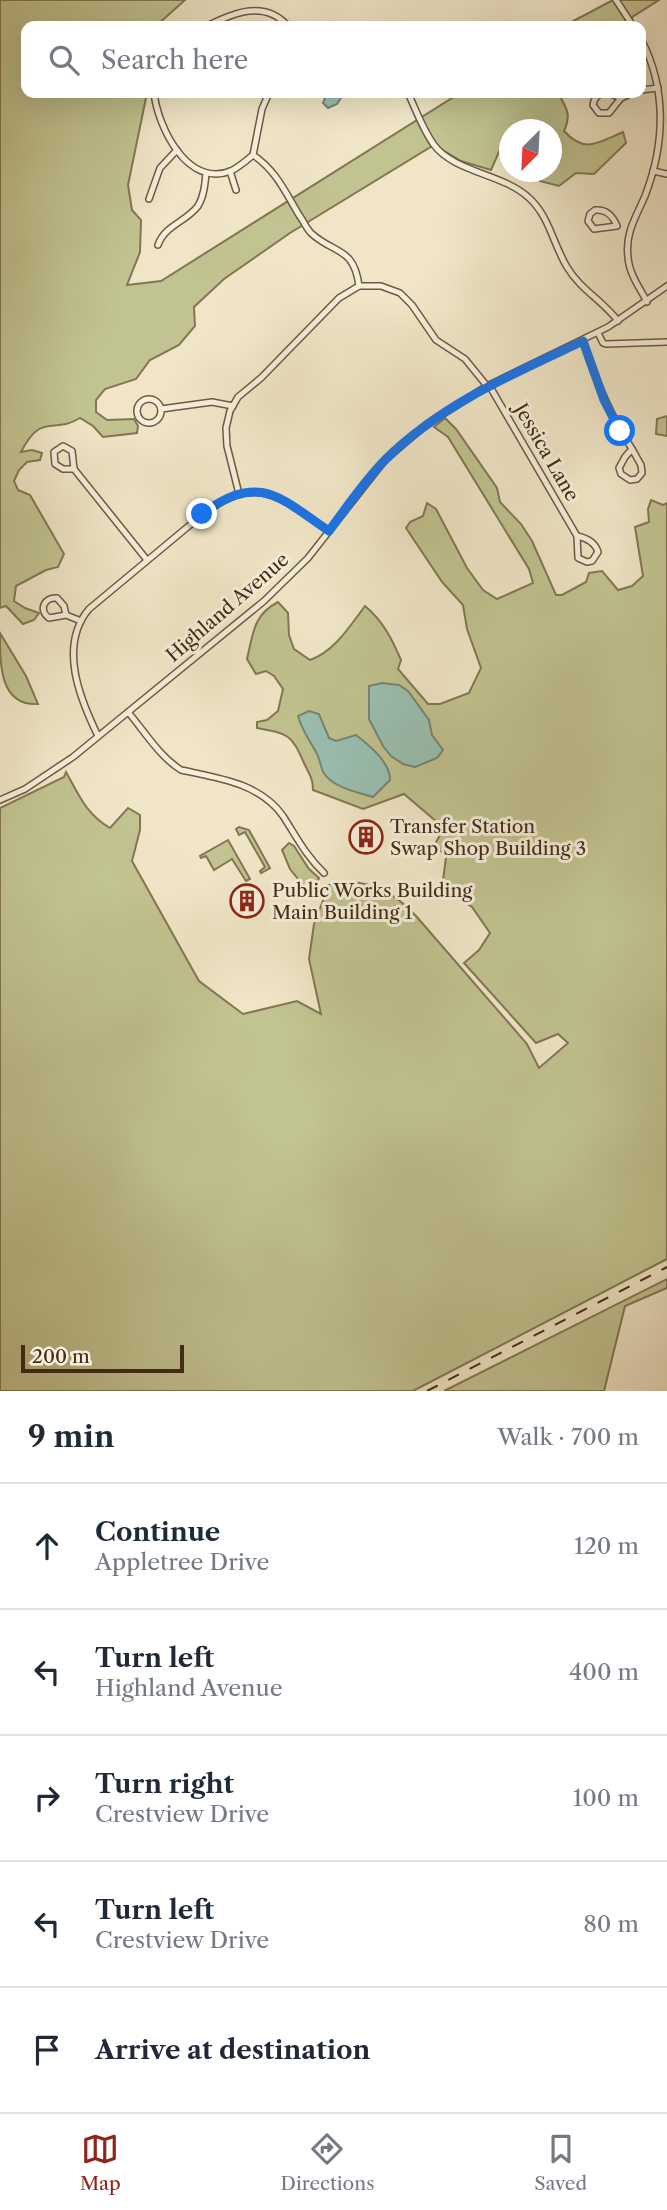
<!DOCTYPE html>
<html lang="en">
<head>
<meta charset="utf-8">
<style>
  :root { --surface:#fff; --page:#f2f2f3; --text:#1f2937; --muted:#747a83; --line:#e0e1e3; --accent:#8f2418 }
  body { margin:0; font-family:"Libre Caslon Text",serif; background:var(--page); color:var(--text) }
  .compass { position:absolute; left:499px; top:119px; width:63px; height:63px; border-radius:50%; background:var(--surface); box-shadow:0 7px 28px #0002; rotate:204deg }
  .scale { position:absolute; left:21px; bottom:18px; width:163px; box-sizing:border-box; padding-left:7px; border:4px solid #432b15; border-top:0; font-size:19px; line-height:24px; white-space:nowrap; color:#432b15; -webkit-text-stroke:5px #f5efdb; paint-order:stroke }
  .stop { position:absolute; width:21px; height:21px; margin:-16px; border:5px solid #1a73e8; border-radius:50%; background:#fff }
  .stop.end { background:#1a73e8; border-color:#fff; box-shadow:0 2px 7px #0008 }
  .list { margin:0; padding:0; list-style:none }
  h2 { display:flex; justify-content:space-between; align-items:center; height:91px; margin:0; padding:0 28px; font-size:30px }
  h2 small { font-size:23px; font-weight:400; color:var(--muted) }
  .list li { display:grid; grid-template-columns:46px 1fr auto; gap:21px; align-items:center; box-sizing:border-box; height:126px; padding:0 28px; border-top:2px solid var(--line) }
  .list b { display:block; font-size:26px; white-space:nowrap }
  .list p { margin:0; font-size:23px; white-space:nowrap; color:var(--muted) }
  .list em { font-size:23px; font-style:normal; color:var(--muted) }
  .icon { flex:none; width:38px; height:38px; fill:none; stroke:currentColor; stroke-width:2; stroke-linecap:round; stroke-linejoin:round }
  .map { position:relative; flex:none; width:667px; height:1391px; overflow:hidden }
  .search { position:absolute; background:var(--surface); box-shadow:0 7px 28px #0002; left:21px; right:21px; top:21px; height:77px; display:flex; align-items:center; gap:18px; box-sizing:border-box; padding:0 24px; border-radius:14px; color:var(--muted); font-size:26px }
  .sheet { height:721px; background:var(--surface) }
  nav { display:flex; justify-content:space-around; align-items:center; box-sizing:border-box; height:98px; border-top:2px solid var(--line); background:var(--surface); font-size:19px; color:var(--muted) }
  nav a { display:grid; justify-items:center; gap:4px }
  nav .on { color:var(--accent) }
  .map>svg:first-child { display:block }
  .green { fill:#c1c390; stroke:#827752; stroke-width:2 }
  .water { fill:#9ac0b2; stroke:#778473; stroke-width:2 }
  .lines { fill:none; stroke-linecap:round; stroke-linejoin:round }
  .minor-casing { stroke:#6e5a42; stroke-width:8 }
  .minor { stroke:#f5efdb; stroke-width:5 }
  .rail { stroke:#432b15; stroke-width:2; stroke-dasharray:12 12; stroke-linecap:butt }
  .route { stroke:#1a73e8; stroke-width:9 }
  .labels { text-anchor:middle; stroke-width:6; stroke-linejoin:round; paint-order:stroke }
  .street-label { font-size:19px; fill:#432b15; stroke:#f5efdb }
  .poi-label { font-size:19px; fill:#432b15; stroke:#f5efdb; text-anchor:start }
</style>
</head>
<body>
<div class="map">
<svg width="667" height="1391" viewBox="0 0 667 1391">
  <rect width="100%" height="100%" fill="#f0e6c7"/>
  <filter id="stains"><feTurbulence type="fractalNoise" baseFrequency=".00286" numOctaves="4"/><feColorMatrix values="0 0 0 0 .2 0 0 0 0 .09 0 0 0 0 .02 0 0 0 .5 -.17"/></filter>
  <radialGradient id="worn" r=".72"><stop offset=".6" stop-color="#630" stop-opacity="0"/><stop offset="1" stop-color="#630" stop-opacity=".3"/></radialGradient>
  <g class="green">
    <path d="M0 0H185L156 26H26V93H147L128 185 132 210 141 220 140 252 127 285 161 281 460 93H558C566 108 572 113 564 131 585 154 597 143 623 132L626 143 594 174 576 173 559 186 540 181V172H552V130L533 128 510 130 509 138 502 145 491 170 461 161 434 145 290 233 224 279 194 307 195 326 179 345 150 360 136 379 105 389 96 400V412L107 420 134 419 138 426 137 433 103 437 93 426 80 418C53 435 42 411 21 452L32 450 42 453 40 460 27 462 19 470 14 481 18 490 30 495 64 554 58 567 46 570 16 586 14 601 25 608 39 613 34 620 23 624 6 606 0 608Z"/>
    <polygon points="613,0 659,0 618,26 564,26"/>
    <polygon points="667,416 667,436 656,434 657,419"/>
    <path d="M445 418 456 429 497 488 500 502 521 524 532 541 556 595H562L586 582 589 573 602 571 618 590 632 586 643 576 635 527 649 522 648 509 651 500 663 505 667 503V1259L413 1391H0V808L64 777 66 772C79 795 86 814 110 828L128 808 140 815V830L132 861 199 981 243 1014 297 1001 321 1014 309 959 314 924 329 885C364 876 393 891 416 916L527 1044 539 1068 568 1043 558 1034 536 1043 464 963 479 950 490 933 472 907 442 888 446 857 435 844 444 828 404 794 363 809 313 790C313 778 309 774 304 763 291 734 289 734 257 728V722L267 720 278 711 283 689 274 676 266 671 256 674 247 659C253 634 253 615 278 602L288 613 289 635 294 649 310 660C334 652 350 626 365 606 383 621 392 639 401 660L398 669 428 704H440L469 693 481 668 467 629 463 605 442 582 406 528 410 522 423 516 427 503 436 509 467 568 483 590 497 599 533 583 529 569 448 437 434 427Z"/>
    <path d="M0 633 26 676 38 704C0 706 0 666 0 633Z"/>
    <polygon points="239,827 249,830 270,868 261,873 260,871 265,867 245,832 239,835 236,829"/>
    <polygon points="228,840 250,879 246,881 232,859 214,870 206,856 201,858 200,856"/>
    <polygon points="289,843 294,846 309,869 319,878 314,889 306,889 290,869 282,850"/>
    <polygon points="667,1279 667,1288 625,1306 604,1391 444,1391"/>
  </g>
  <g class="water">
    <polygon points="327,93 344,93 337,104 328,108 323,103"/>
    <polygon points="382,683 399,685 408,691 429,720 432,735 443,750 437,758 415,767 403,764 391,756 383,746 369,719 369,686"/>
    <path d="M309 711 319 714 329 738 336 741 356 735C370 746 390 762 390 780L373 797C357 792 333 788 323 772 321 767 320 761 318 756 311 742 302 731 298 716Z"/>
  </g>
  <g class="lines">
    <defs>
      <g id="minor">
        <polyline points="616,0 633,26"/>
        <path d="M207 26C235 12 265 0 288 26"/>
        <path d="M641 39C667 89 665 144 645 196 636 217 625 233 628 257 629 274 640 288 647 302"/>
        <polyline points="641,90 658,88"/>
        <path d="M154 93C158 127 187 188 231 171 239 167 246 161 253 155L262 109 269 93"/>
        <path d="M408 93C416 110 423 130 434 145 454 172 503 174 528 197 549 215 553 244 567 267 580 289 603 301 618 321"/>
        <path d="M608 93 621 98 609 113H599L593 105C595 95 599 94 608 93Z"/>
        <polyline points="621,98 632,93"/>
        <path d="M253 155C275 169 286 193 299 215 303 220 306 228 311 233 333 254 354 246 359 286"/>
        <polyline points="230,171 236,190"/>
        <polyline points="653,171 667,174"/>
        <polyline points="149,199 160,168 177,150"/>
        <path d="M595 210C607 209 613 216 617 226L594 229 588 221 590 214Z"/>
        <path d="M158 245C165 225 186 222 198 206 204 196 205 184 206 173"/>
        <polyline points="598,333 603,343 606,344 667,342"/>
        <path d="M583 341C595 379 610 415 632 449"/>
        <polyline points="489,385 577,536"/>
        <circle cx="149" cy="411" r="12"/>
        <polyline points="161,409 212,402 233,406"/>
        <polygon points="63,446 72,451 74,469 63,469 55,464 54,452"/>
        <polygon points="632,449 641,465 642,473 637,479 630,480 621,474 619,468 625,457"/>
        <polyline points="74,469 147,560"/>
        <polyline points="239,494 227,446 226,428 230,411 238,397 261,378 339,298 359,286 381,286 400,293 412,305 436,340 465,359 487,386"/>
        <path d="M577 536C587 538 595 542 598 552L592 561 587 562 578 558Z"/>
        <path d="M66 615 64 606 57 598C44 597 38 610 49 618L66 615 81 621"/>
        <path d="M128 712C145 732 159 756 181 770 218 778 260 783 283 816 296 836 306 856 324 873"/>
        <path d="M98 736C80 699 58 646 89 609L202 515C259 472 279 497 329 531"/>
        <polyline points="0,800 25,789 73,757 264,601 308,558 385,460 427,424 487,386 608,327 667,286"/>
      </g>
    </defs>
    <use href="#minor" class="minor-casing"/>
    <use href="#minor" class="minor"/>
    <polyline class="rail" points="427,1391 667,1267"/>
  </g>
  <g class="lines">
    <path class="route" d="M202 514C259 472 279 497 329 531 347 507 364 481 386 459 442 404 513 374 583 341L604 400 620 431"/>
  </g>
  <defs>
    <symbol id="building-ring" viewBox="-11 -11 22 22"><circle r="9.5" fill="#f5efdb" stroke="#8f2418" stroke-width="1.5"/><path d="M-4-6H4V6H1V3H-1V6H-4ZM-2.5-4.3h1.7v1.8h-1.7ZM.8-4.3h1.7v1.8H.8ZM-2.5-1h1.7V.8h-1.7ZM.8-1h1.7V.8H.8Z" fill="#8f2418"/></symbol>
  </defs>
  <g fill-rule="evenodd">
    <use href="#building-ring" x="347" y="818" width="38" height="38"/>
    <use href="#building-ring" x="228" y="882" width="38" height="38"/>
  </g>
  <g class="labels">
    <g class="street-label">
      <text transform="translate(547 452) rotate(60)" y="7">Jessica Lane</text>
      <text transform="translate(227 607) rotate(-41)" y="7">Highland Avenue</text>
    </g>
    <g class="poi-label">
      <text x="390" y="833">Transfer Station<tspan x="390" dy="22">Swap Shop Building 3</tspan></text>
      <text x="272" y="897">Public Works Building<tspan x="272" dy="22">Main Building 1</tspan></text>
    </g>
  </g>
  <rect width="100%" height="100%" filter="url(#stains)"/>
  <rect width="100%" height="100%" fill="url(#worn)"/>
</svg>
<svg class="compass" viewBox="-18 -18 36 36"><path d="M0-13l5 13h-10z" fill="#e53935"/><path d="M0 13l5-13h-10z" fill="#747a83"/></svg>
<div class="scale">200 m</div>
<div class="stop" style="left:620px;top:431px"></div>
<div class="stop end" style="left:202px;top:514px"></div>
<div class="search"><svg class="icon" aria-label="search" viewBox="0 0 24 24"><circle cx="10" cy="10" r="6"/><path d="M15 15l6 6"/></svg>Search here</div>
</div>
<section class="sheet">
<h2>9 min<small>Walk · 700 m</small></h2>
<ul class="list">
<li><svg class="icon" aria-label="ahead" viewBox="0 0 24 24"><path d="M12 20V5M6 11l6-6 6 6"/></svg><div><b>Continue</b><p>Appletree Drive</p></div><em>120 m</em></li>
<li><svg class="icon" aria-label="left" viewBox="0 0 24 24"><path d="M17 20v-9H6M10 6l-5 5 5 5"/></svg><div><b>Turn left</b><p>Highland Avenue</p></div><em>400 m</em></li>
<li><svg class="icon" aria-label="right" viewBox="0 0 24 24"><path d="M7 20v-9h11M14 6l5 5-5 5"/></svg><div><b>Turn right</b><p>Crestview Drive</p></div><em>100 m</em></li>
<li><svg class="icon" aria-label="left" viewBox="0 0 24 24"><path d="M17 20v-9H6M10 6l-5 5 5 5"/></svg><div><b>Turn left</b><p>Crestview Drive</p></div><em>80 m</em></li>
<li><svg class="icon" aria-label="arrive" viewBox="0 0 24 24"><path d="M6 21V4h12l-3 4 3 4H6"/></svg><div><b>Arrive at destination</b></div></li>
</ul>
</section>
<nav>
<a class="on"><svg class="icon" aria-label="map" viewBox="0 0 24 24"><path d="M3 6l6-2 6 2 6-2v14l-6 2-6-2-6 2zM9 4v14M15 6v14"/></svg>Map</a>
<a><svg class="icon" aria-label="directions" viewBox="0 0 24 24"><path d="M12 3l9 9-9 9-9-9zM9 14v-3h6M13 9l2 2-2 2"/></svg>Directions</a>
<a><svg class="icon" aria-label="saved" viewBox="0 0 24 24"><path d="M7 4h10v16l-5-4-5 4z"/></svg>Saved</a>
</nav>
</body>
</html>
